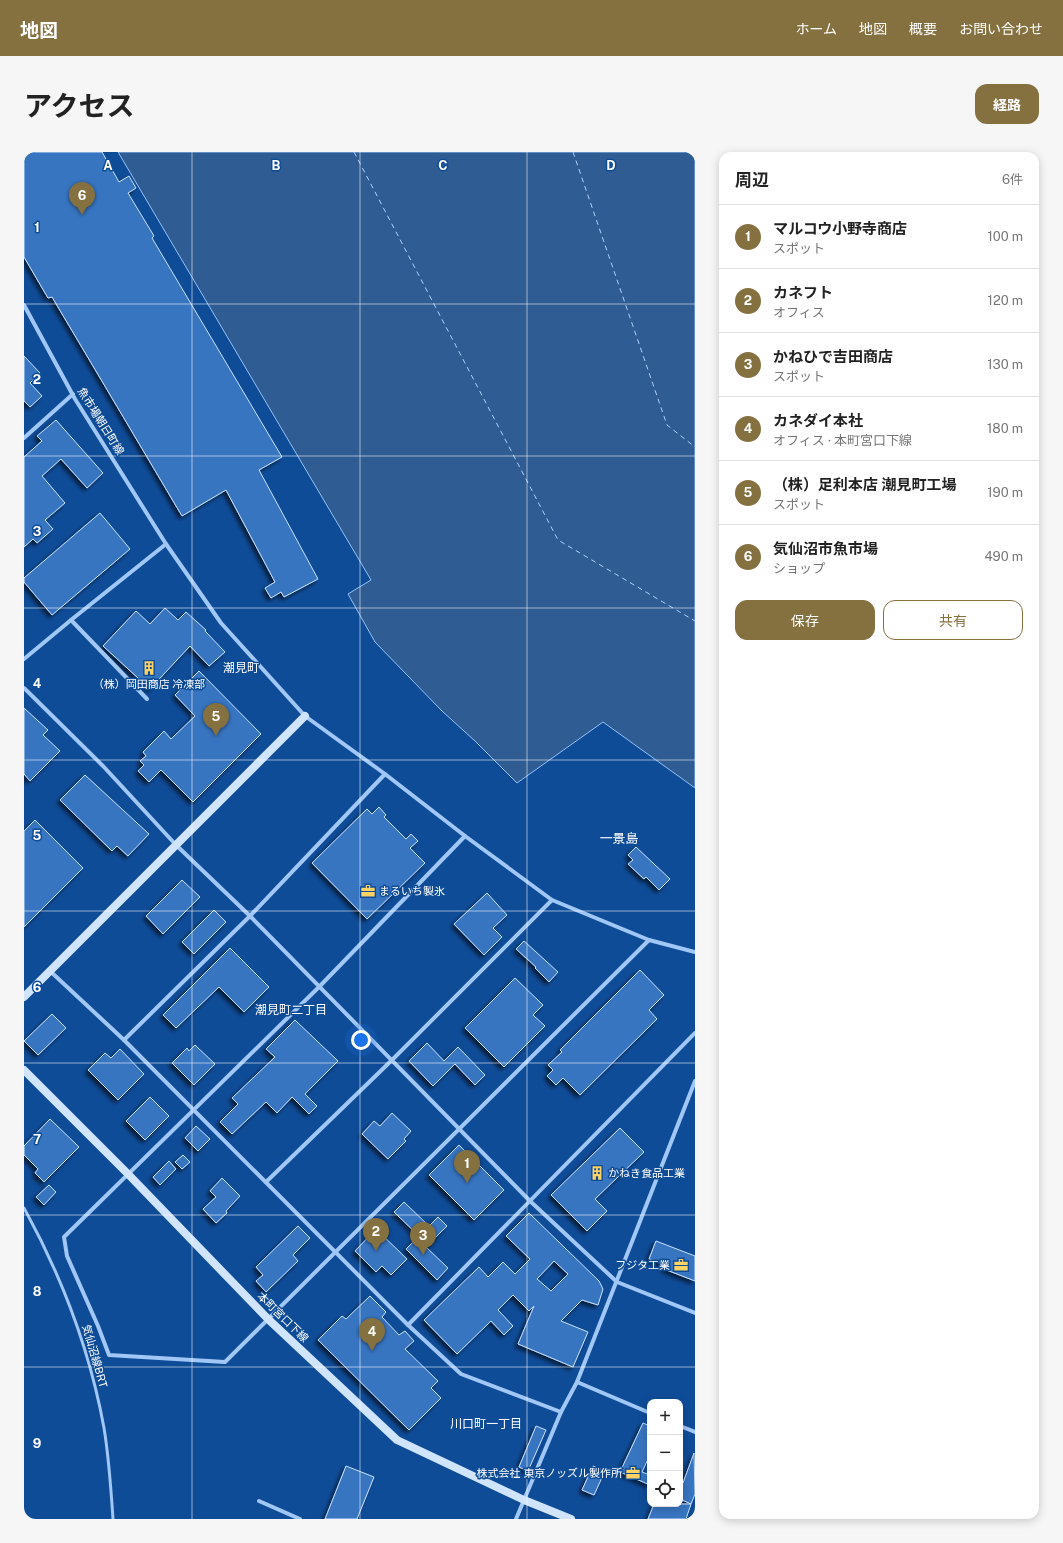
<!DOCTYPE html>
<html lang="ja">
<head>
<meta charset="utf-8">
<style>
  :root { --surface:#fff; --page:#f6f6f6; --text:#222; --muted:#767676; --line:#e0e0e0; --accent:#857140 }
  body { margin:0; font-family:"Public Sans","Noto Sans JP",sans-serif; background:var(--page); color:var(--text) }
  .controls { position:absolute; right:12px; bottom:12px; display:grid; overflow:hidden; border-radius:8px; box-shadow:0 2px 10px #0003 }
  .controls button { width:36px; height:36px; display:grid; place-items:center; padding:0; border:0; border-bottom:1px solid var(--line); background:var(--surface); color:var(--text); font:20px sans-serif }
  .you { position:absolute; left:337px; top:888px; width:14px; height:14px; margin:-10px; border:3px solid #fff; border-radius:50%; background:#1a73e8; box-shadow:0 0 0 6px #1a73e833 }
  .badge { display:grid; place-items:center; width:26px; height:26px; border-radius:50%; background:var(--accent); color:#fff; font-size:13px; font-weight:700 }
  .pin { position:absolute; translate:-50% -33px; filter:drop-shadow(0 1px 2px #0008) }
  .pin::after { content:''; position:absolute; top:21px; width:14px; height:12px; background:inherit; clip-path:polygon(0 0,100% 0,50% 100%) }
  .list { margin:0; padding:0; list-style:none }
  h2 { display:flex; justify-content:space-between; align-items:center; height:52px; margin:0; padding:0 16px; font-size:17px }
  h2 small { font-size:13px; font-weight:400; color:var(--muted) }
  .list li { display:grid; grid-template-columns:26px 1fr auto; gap:12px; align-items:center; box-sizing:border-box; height:64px; padding:0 16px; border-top:1px solid var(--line) }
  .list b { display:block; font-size:15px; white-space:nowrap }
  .list p { margin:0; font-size:13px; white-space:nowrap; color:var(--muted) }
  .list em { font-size:13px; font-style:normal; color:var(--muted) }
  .actions { display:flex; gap:8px; padding:12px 16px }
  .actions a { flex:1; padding:9px 0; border:1px solid var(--accent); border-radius:12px; text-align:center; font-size:14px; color:var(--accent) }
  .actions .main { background:var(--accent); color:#fff }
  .icon { flex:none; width:22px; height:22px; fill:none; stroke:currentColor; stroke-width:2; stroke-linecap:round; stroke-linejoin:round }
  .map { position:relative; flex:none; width:671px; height:1367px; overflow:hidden; border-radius:12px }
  header { display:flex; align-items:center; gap:24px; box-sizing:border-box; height:56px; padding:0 20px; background:var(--accent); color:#fff }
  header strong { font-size:19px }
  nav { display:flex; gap:22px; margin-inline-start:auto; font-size:14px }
  .intro { display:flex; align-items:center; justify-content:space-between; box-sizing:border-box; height:96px; padding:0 24px }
  h1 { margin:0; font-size:28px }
  .button { padding:10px 18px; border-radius:12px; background:var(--accent); color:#fff; font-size:14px; font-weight:700 }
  main { display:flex; gap:24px; padding:0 24px }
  aside { flex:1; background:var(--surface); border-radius:12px; box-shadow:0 2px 10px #0003 }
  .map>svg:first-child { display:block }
  .water { fill:#305c94; stroke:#92c2f8 }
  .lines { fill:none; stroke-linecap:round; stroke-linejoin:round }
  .ferry { stroke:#add1fb; stroke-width:1; stroke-dasharray:5 4; stroke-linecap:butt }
  .building { fill:#3875c1; stroke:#c9e1fe; fill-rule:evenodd; filter:url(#shadow) }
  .lane { stroke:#a0c7f5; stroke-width:3 }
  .street { stroke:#a0c7f5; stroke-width:4 }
  .secondary { stroke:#d0e4fd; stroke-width:8 }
  .grid { fill:none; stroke:#fff; stroke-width:1; stroke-opacity:0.55 }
  .labels { text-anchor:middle; stroke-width:3; stroke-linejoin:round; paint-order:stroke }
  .street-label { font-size:11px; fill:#fff; stroke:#0f4c98 }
  .poi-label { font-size:11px; fill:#fff; stroke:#0f4c98; text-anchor:start }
  .neighbourhood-label { font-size:12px; fill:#fff; stroke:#0f4c98 }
  .quarter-label { font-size:13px; fill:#fff; stroke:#0f4c98 }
  .grid-label { font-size:13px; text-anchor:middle; font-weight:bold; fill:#fff; stroke:#0f4c98; stroke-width:3; stroke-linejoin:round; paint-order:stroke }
</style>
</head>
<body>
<header>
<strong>地図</strong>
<nav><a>ホーム</a><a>地図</a><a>概要</a><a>お問い合わせ</a></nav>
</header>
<div class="intro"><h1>アクセス</h1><a class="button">経路</a></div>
<main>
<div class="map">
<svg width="671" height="1367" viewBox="0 0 671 1367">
  <defs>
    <filter id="shadow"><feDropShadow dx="-3" dy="3" stdDeviation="2" flood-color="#0009"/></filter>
  </defs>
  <rect width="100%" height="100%" fill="#0f4c98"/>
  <polygon class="water" points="94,0 671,0 671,636 579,570 493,631 451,589 418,559 351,490 324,442 347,428"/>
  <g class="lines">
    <g class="ferry">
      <polyline points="330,0 534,388 671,469"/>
      <polyline points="549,0 643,273 671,295"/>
    </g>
  </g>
  <g class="building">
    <polygon points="0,0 78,0 95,30 105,24 112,36 104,41 130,84 128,86 258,305 235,318 294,427 260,445 257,440 247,446 241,436 251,430 202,338 158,364 28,145 24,146 0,105"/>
    <polygon points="0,204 16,221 6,231 18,244 6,255 0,249"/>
    <polygon points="32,268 79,321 63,336 37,307 18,324 41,351 21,368 29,377 13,391 9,387 0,395 0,305 18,289 13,284"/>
    <polygon points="76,361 106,397 28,463 0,430 0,426"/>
    <polygon points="141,456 154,468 162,460 182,478 181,479 201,500 185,514 166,494 126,537 79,494 112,459 126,472"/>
    <polygon points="175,519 237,582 169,650 137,618 125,630 114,619 120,613 116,609 122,604 119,600 140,579 147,587 171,564 151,543"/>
    <polygon points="0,556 24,578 19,583 36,599 6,629 0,622"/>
    <polygon points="61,623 125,682 104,704 93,694 88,699 36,648"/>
    <polygon points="355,655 362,663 360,665 382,687 387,682 394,689 386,696 401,711 343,767 288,711 343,657 348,662"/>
    <polygon points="11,668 59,716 0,775 0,679"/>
    <polygon points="612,695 646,727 635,738 622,725 620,727 604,712 609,708 604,703"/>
    <polygon points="158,728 176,745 139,782 122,764"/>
    <polygon points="463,741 483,763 469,776 478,785 460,803 430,772"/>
    <polygon points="190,758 202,770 170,802 158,790"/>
    <polygon points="500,789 534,820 525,830 511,816 512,815 492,797"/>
    <polygon points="206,796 245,835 220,860 195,835 152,876 139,863"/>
    <polygon points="616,818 640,843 625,858 633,867 556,943 539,926 532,933 523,924 529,918 524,913 538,900 536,898"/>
    <polygon points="491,826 519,853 509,863 521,874 480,915 441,876"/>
    <polygon points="28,862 42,876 14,903 0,889"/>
    <polygon points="271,868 314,909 281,942 293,954 285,962 268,945 253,961 242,950 208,982 196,970 214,952 208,946 251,905 242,897"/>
    <polygon points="403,891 420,909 434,895 461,923 451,933 431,912 409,934 385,909"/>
    <polygon points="171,893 191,912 170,933 148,911 163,896 165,899"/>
    <polygon points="96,897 120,922 94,948 64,918 81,901 87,906"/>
    <polygon points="126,945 145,964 121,988 102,969"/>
    <polygon points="368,961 387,979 380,987 382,989 364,1007 338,982 350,969 356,974"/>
    <polygon points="26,967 55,995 20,1030 11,1021 14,1017 0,1003 0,994"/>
    <polygon points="172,974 186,987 174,999 161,986"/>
    <polygon points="596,976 620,1000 571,1047 583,1059 563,1079 527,1043"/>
    <polygon points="435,993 480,1038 450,1068 405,1023"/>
    <polygon points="159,1003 166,1010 158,1017 151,1010"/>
    <polygon points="145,1009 152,1017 136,1033 129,1025"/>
    <polygon points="198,1026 216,1044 202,1059 203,1061 192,1071 179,1057 192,1045 186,1039"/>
    <polygon points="25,1033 32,1040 20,1053 12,1045"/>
    <polygon points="380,1050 405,1074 414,1065 423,1074 402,1095 424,1116 413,1128 382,1097 395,1084 370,1060"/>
    <path d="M505 1061 575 1129 579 1137 574 1153 558 1148 537 1169 564 1180 549 1215 494 1192 510 1154 505 1159 489 1143 474 1158 489 1174 480 1183 467 1169 433 1202 400 1168 455 1115 464 1125 479 1110 491 1122 506 1107 482 1084ZM530 1109 544 1122 527 1139 513 1127Z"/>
    <polygon points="274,1074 286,1086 269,1103 274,1109 242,1140 232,1129 239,1123 232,1115"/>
    <polygon points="352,1077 383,1107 367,1123 358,1114 352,1120 331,1099"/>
    <polygon points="632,1089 671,1104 671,1129 640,1117 641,1113 625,1107"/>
    <polygon points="346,1144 362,1160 358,1165 375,1183 381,1179 390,1189 381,1197 414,1229 407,1236 417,1246 385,1278 294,1188 318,1164 322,1167"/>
    <polygon points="619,1271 626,1274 626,1303 618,1320 626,1323 626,1333 596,1320"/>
    <polygon points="512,1274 522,1278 504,1319 495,1315"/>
    <polygon points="670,1301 671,1342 667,1352 656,1347 656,1330 659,1331"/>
    <polygon points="322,1314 350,1325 333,1367 301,1367"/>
    <polygon points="569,1314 581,1319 570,1343 558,1338"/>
    <polygon points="630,1352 667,1352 662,1367 624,1367"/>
  </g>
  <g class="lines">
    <path class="lane" d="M0 1056C38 1125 66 1199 80 1276 85 1306 87 1337 89 1367"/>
    <g class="street">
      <polyline points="0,153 51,247 142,392 197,471 281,564 361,622 441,684 528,748 625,788 671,800"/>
      <polyline points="0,286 49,242"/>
      <polyline points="47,468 123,547"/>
      <polyline points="0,507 47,468 142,392"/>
      <polyline points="0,536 79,614 152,693 226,764 506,1049 593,1130 671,1161"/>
      <polyline points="441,684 295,835 40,1085 43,1104 74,1174 85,1203 201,1210 625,788"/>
      <polyline points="26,819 100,888 384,1173 437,1222 537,1260"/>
      <polyline points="100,888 226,764 361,622"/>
      <polyline points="242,1030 368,908 528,748"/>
      <polyline points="384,1173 671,881"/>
      <polyline points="553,1230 626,1261"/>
      <polyline points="656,1274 671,1280"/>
      <polyline points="235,1349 276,1367"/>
      <polyline points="492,1367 537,1260 553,1230 671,929"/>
    </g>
    <g class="secondary">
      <polyline points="0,845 281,564"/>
      <polyline points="0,918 104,1022 244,1167 373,1288 500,1348 547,1367"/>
    </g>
  </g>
  <path class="grid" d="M168 0V1367M336 0V1367M503 0V1367M0 152H671M0 304H671M0 456H671M0 608H671M0 759H671M0 911H671M0 1063H671M0 1215H671"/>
  <defs>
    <symbol id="building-bare" viewBox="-9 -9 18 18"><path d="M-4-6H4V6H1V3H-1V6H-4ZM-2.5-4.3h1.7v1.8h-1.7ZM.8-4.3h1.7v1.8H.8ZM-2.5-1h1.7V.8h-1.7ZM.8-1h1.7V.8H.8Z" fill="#ffd264" stroke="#0f4c98" stroke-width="2.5" paint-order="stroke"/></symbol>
    <symbol id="office-bare" viewBox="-9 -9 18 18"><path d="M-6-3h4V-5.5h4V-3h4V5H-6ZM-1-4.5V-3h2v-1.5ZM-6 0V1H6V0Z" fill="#ffd264" stroke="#0f4c98" stroke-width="2.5" paint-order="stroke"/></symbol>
  </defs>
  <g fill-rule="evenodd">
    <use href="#building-bare" x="115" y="506" width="20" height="20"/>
    <use href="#office-bare" x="334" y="729" width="20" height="20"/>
    <use href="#building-bare" x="563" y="1011" width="20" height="20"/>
    <use href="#office-bare" x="647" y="1103" width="20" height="20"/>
    <use href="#office-bare" x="599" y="1311" width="20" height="20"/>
  </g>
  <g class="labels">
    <g class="street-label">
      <text transform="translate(77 269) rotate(58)" y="4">魚市場朝日町線</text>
      <text transform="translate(259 1165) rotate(44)" y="4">本町宮口下線</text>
      <text transform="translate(71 1204) rotate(74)" y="4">気仙沼線BRT</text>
    </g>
    <g class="poi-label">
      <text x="125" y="536" text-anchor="middle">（株）岡田商店 冷凍部</text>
      <text x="355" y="743">まるいち製氷</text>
      <text x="584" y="1025">かねき食品工業</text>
      <text x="646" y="1117" text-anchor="end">フジタ工業</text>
      <text x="598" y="1325" text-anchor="end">株式会社 東京ノッズル製作所</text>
    </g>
    <g class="neighbourhood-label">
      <text x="217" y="520">潮見町</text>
      <text x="267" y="862">潮見町二丁目</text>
      <text x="462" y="1276">川口町一丁目</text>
    </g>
    <g class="quarter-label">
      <text x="595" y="691">一景島</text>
    </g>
  </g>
  <g class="grid-label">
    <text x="84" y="18">A</text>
    <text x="252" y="18">B</text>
    <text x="419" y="18">C</text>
    <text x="587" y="18">D</text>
    <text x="13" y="80">1</text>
    <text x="13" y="232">2</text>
    <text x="13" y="384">3</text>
    <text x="13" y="536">4</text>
    <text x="13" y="688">5</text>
    <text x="13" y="840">6</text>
    <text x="13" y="992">7</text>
    <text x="13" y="1144">8</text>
    <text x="13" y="1296">9</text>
  </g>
</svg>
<div class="controls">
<button>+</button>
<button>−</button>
<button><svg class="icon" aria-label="locate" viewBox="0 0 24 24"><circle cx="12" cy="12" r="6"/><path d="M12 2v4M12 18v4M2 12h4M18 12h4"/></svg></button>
</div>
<div class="you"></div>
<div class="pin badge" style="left:443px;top:1031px">1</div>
<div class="pin badge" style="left:352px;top:1099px">2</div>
<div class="pin badge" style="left:399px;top:1103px">3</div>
<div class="pin badge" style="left:348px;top:1199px">4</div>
<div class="pin badge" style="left:192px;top:584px">5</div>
<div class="pin badge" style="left:58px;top:63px">6</div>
</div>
<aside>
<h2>周辺<small>6件</small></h2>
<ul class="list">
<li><span class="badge">1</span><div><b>マルコウ小野寺商店</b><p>スポット</p></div><em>100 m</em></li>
<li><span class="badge">2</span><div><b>カネフト</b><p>オフィス</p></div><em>120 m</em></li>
<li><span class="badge">3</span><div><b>かねひで吉田商店</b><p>スポット</p></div><em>130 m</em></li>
<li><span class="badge">4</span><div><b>カネダイ本社</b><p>オフィス · 本町宮口下線</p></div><em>180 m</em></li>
<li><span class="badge">5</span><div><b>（株）足利本店 潮見町工場</b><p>スポット</p></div><em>190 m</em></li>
<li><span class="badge">6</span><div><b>気仙沼市魚市場</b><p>ショップ</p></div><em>490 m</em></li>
</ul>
<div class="actions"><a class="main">保存</a><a>共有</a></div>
</aside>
</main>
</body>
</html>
